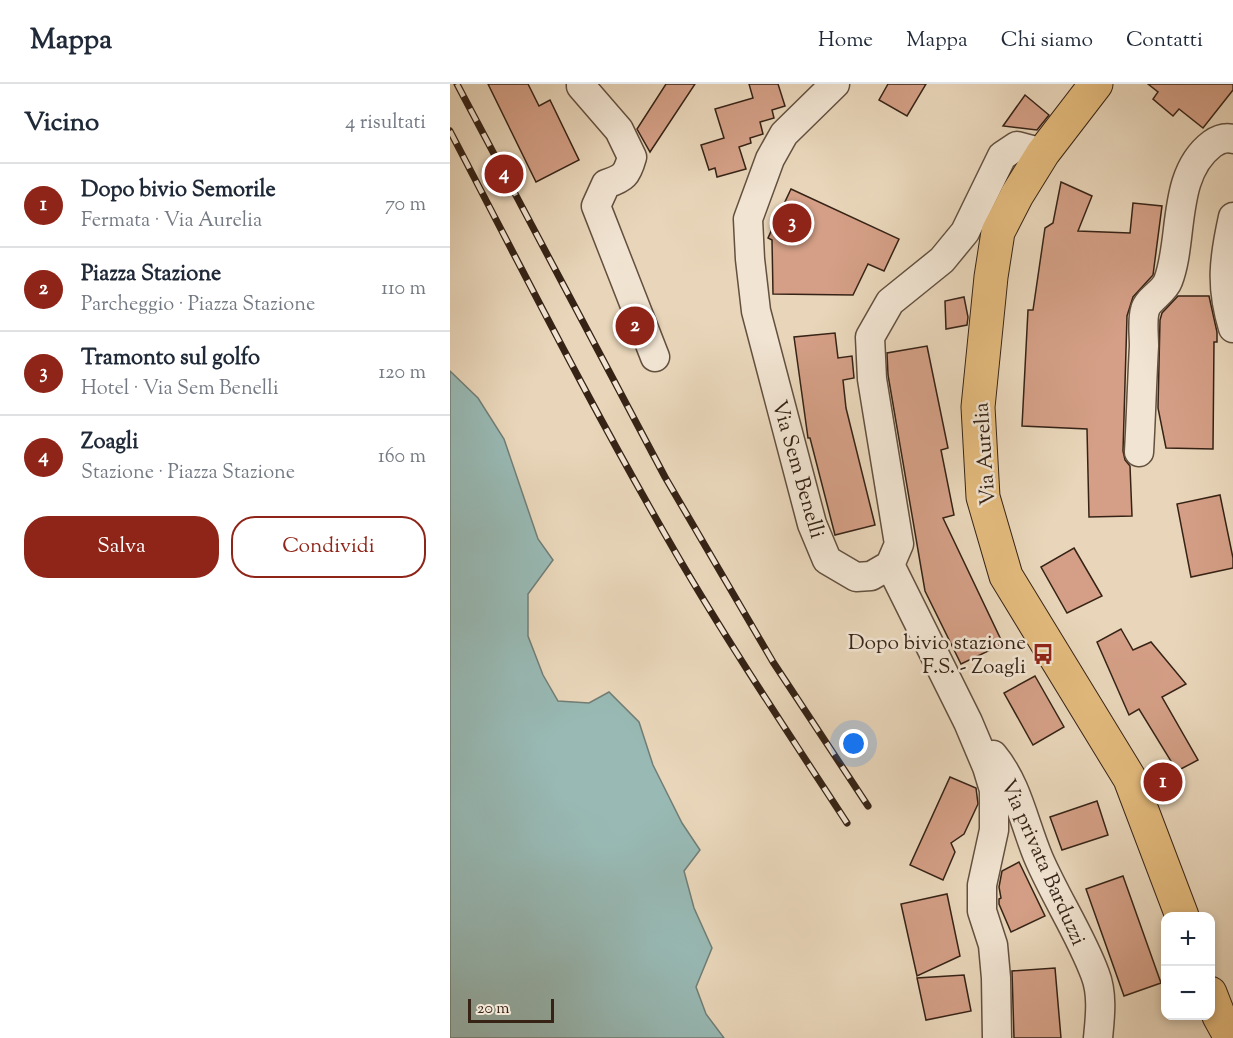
<!DOCTYPE html>
<html lang="it">
<head>
<meta charset="utf-8">
<style>
  :root { --surface:#fff; --page:#f2f2f3; --text:#1f2937; --muted:#747a83; --line:#e0e1e3; --accent:#8f2418 }
  body { margin:0; font-family:"Sorts Mill Goudy",serif; background:var(--page); color:var(--text) }
  .controls { position:absolute; right:18px; bottom:18px; display:grid; overflow:hidden; border-radius:12px; box-shadow:0 3px 9px #0003 }
  .controls button { width:54px; height:54px; display:grid; place-items:center; padding:0; border:0; border-bottom:2px solid var(--line); background:var(--surface); color:var(--text); font:30px sans-serif }
  .scale { position:absolute; left:18px; bottom:15px; width:86px; box-sizing:border-box; padding-left:6px; border:3px solid #362316; border-top:0; font-size:16px; line-height:21px; white-space:nowrap; color:#362316; -webkit-text-stroke:4px #f1e4d2; paint-order:stroke }
  .you { position:absolute; left:404px; top:660px; width:21px; height:21px; margin:-15px; border:4px solid #fff; border-radius:50%; background:#1a73e8; box-shadow:0 0 0 9px #1a73e833 }
  .badge { display:grid; place-items:center; width:39px; height:39px; border-radius:50%; background:var(--accent); color:#fff; font-size:20px; font-weight:700 }
  .pin { position:absolute; translate:-50% -50%; border:3px solid #fff; box-shadow:0 2px 6px #0006 }
  .list { margin:0; padding:0; list-style:none }
  h2 { display:flex; justify-content:space-between; align-items:center; height:78px; margin:0; padding:0 24px; font-size:26px }
  h2 small { font-size:20px; font-weight:400; color:var(--muted) }
  .list li { display:grid; grid-template-columns:39px 1fr auto; gap:18px; align-items:center; box-sizing:border-box; height:84px; padding:0 24px; border-top:2px solid var(--line) }
  .list b { display:block; font-size:22px; white-space:nowrap }
  .list p { margin:0; font-size:20px; white-space:nowrap; color:var(--muted) }
  .list em { font-size:20px; font-style:normal; color:var(--muted) }
  .actions { display:flex; gap:12px; padding:18px 24px }
  .actions a { flex:1; padding:14px 0; border:2px solid var(--accent); border-radius:24px; text-align:center; font-size:21px; color:var(--accent) }
  .actions .main { background:var(--accent); color:#fff }
  .map { position:relative; flex:none; width:783px; height:954px; overflow:hidden }
  header { display:flex; align-items:center; gap:36px; box-sizing:border-box; height:84px; padding:0 30px; background:var(--surface); border-bottom:2px solid var(--line) }
  header strong { font-size:28px }
  nav { display:flex; gap:33px; margin-inline-start:auto; font-size:21px }
  main { display:flex }
  aside { flex:1; background:var(--surface) }
  .map>svg:first-child { display:block }
  .water { fill:#98b9b4; stroke:#717d75; stroke-width:1.5 }
  .building { fill:#d49f86; stroke:#362316; stroke-width:1.5 }
  .lines { fill:none; stroke-linecap:round; stroke-linejoin:round }
  .minor-casing { stroke:#63503f; stroke-width:31 }
  .primary-casing { stroke:#362316; stroke-width:35 }
  .minor { stroke:#f1e4d2; stroke-width:28 }
  .primary { stroke:#e4bb7d; stroke-width:33 }
  .rail-casing { stroke:#362316; stroke-width:7 }
  .rail { stroke:#f1e4d2; stroke-width:4.5; stroke-dasharray:14; stroke-linecap:butt }
  .labels { text-anchor:middle; stroke-width:5; stroke-linejoin:round; paint-order:stroke }
  .street-label { font-size:21px; fill:#362316; stroke:#f1e4d2 }
  .poi-label { font-size:21px; fill:#362316; stroke:#f1e4d2; text-anchor:end }
</style>
</head>
<body>
<header>
<strong>Mappa</strong>
<nav><a>Home</a><a>Mappa</a><a>Chi siamo</a><a>Contatti</a></nav>
</header>
<main>
<aside>
<h2>Vicino<small>4 risultati</small></h2>
<ul class="list">
<li><span class="badge">1</span><div><b>Dopo bivio Semorile</b><p>Fermata · Via Aurelia</p></div><em>70 m</em></li>
<li><span class="badge">2</span><div><b>Piazza Stazione</b><p>Parcheggio · Piazza Stazione</p></div><em>110 m</em></li>
<li><span class="badge">3</span><div><b>Tramonto sul golfo</b><p>Hotel · Via Sem Benelli</p></div><em>120 m</em></li>
<li><span class="badge">4</span><div><b>Zoagli</b><p>Stazione · Piazza Stazione</p></div><em>160 m</em></li>
</ul>
<div class="actions"><a class="main">Salva</a><a>Condividi</a></div>
</aside>
<div class="map">
<svg width="783" height="954" viewBox="0 0 783 954">
  <rect width="100%" height="100%" fill="#e9d6ba"/>
  <filter id="stains"><feTurbulence type="fractalNoise" baseFrequency=".00333" numOctaves="4"/><feColorMatrix values="0 0 0 0 .2 0 0 0 0 .09 0 0 0 0 .02 0 0 0 .5 -.17"/></filter>
  <radialGradient id="worn" r=".72"><stop offset=".6" stop-color="#630" stop-opacity="0"/><stop offset="1" stop-color="#630" stop-opacity=".3"/></radialGradient>
  <polygon class="water" points="0,287 28,314 54,355 88,455 103,476 78,510 78,552 93,591 108,617 139,619 159,608 189,638 203,681 232,739 250,766 234,787 244,824 262,864 246,903 256,930 274,954 0,954"/>
  <g class="building">
    <polygon points="38,0 78,0 89,22 100,16 129,76 86,98"/>
    <polygon points="216,0 245,0 200,68 187,45"/>
    <polygon points="299,0 328,0 335,22 322,26 324,34 310,38 313,50 300,54 301,59 289,63 296,85 267,93 265,84 259,86 251,61 274,54 265,25 303,14"/>
    <polygon points="438,0 476,0 457,32 429,16"/>
    <polygon points="698,0 783,0 783,6 753,44 729,25 723,32 703,15 708,8"/>
    <polygon points="575,11 599,31 587,46 553,42"/>
    <polygon points="611,98 642,112 628,147 680,149 683,119 712,122 703,191 683,213 677,232 673,367 675,376 680,382 682,432 639,433 637,345 572,342 578,226 583,226 595,144 603,139"/>
    <polygon points="341,105 449,155 434,187 418,180 403,211 323,210 322,156 318,154"/>
    <polygon points="728,212 759,212 767,248 767,258 764,258 763,365 716,364 708,324 710,236 712,229"/>
    <polygon points="514,213 518,233 517,241 496,245 495,217"/>
    <polygon points="385,249 388,274 402,272 404,294 393,296 396,324 425,441 385,451 360,354 358,354 344,253"/>
    <polygon points="477,262 498,364 491,366 504,431 493,434 553,560 511,580 475,507 438,291 437,269"/>
    <polygon points="770,411 783,474 783,484 741,493 727,420"/>
    <polygon points="624,464 652,512 617,529 591,483"/>
    <polygon points="671,545 683,566 701,558 736,600 712,613 748,676 727,687 689,625 679,631 647,558"/>
    <polygon points="585,592 614,643 583,661 554,609"/>
    <polygon points="500,693 526,704 528,720 514,750 501,759 505,768 493,796 460,781"/>
    <polygon points="647,717 658,751 612,766 600,733"/>
    <polygon points="569,778 595,832 561,848 549,820 549,815 551,814 549,803 552,787"/>
    <polygon points="673,792 711,899 674,912 636,805"/>
    <polygon points="497,810 510,872 467,892 451,820"/>
    <polygon points="605,884 611,954 564,954 562,887"/>
    <polygon points="514,891 521,927 476,936 467,894"/>
  </g>
  <g class="lines">
    <defs>
      <g id="minor">
        <path d="M131 0V2L169 46 182 73C177 91 174 94 156 100L146 122 205 273"/>
        <polyline points="385,0 334,50 320,75 298,135 300,175 306,227 362,440 377,476 406,493 421,492 440,481 449,460 422,295 420,253 440,218 492,176 515,148 552,72 567,62 593,69"/>
        <path d="M783 133C774 174 770 202 783 244"/>
        <path d="M689 368C691 333 692 298 694 262 694 251 692 236 695 226 698 215 714 208 718 197 734 156 721 91 762 60 769 55 775 53 783 55"/>
        <polyline points="440,481 518,638 537,683 544,706 544,746 532,801 532,827 543,861 546,894 547,954"/>
        <path d="M543 671C568 701 574 740 589 775 606 814 631 852 645 890 653 910 650 934 648 954"/>
      </g>
      <g id="primary">
        <polyline points="646,0 593,69 567,111 548,148 541,193 528,323 533,413 556,492 680,695 732,832"/>
        <polyline points="760,909 769,932 781,954"/>
      </g>
    </defs>
    <use href="#minor" class="minor-casing"/>
    <use href="#primary" class="primary-casing"/>
    <use href="#minor" class="minor"/>
    <use href="#primary" class="primary"/>
    <defs>
      <g id="rail">
        <polyline points="7,0 215,393 323,578 418,722"/>
        <path d="M0 47C74 189 146 332 227 471 280 562 339 650 397 739"/>
      </g>
    </defs>
    <use href="#rail" class="rail-casing"/>
    <use href="#rail" class="rail"/>
  </g>
  <defs>
    <symbol id="bus-bare" viewBox="-9 -9 18 18"><path d="M-5-6H5V4H4V6H2V4H-2V6H-4V4H-5ZM-3.5-4V0h7V-4ZM-3.5 1.2v1.5H-2V1.2ZM2 1.2v1.5H3.5V1.2Z" fill="#8f2418" stroke="#f1e4d2" stroke-width="2.5" paint-order="stroke"/></symbol>
  </defs>
  <g fill-rule="evenodd">
    <use href="#bus-bare" x="578" y="555" width="30" height="30"/>
  </g>
  <g class="labels">
    <g class="street-label">
      <text transform="translate(534 370) rotate(-94)" y="7">Via Aurelia</text>
      <text transform="translate(349 385) rotate(74)" y="7">Via Sem Benelli</text>
      <text transform="translate(594 778) rotate(66)" y="7">Via privata Barduzzi</text>
    </g>
    <g class="poi-label">
      <text x="576" y="565">Dopo bivio stazione<tspan x="576" dy="24">F.S. - Zoagli</tspan></text>
    </g>
  </g>
  <rect width="100%" height="100%" filter="url(#stains)"/>
  <rect width="100%" height="100%" fill="url(#worn)"/>
</svg>
<div class="controls">
<button>+</button>
<button>−</button>
</div>
<div class="scale">20 m</div>
<div class="you"></div>
<div class="pin badge" style="left:713px;top:698px">1</div>
<div class="pin badge" style="left:185px;top:242px">2</div>
<div class="pin badge" style="left:342px;top:139px">3</div>
<div class="pin badge" style="left:54px;top:90px">4</div>
</div>
</main>
</body>
</html>
